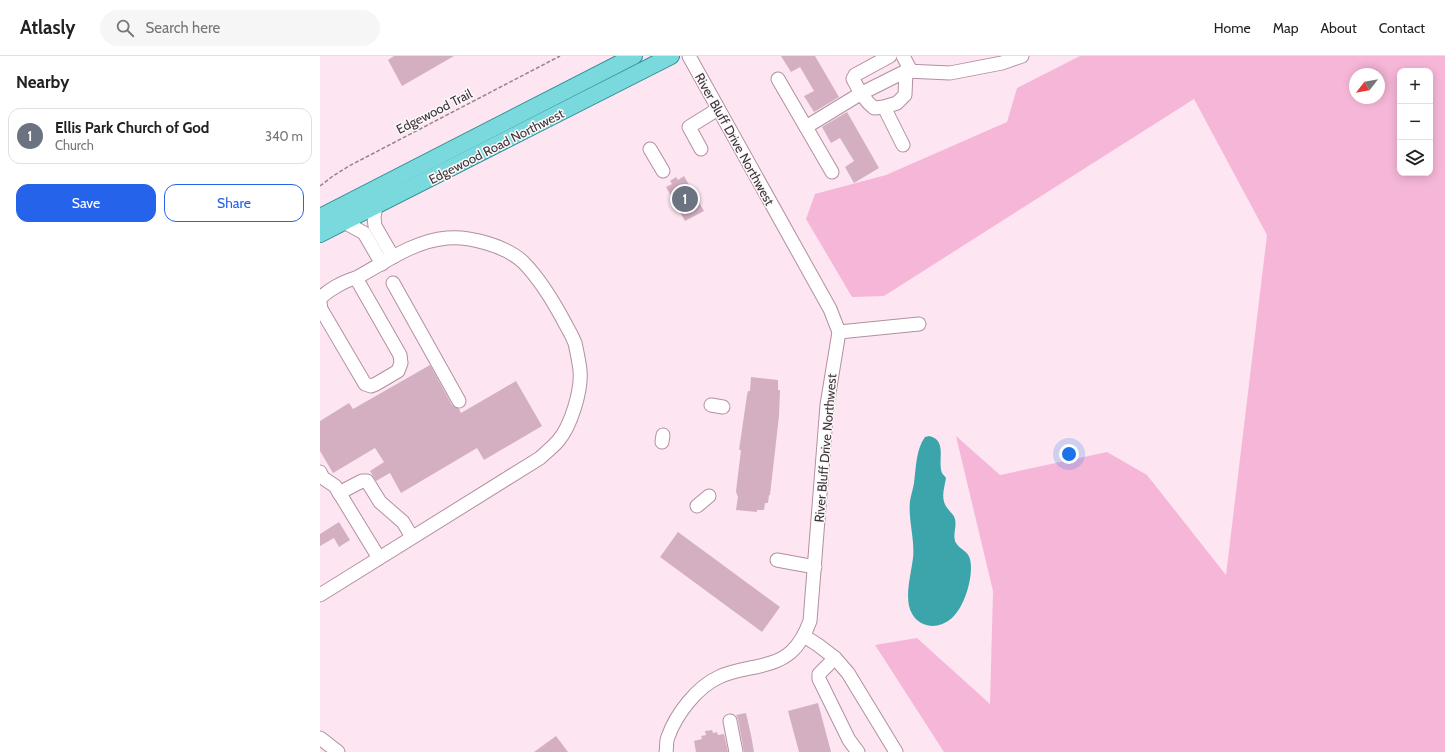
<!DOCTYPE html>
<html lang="en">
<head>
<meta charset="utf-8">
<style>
  :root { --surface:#fff; --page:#f6f6f6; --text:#222; --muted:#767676; --line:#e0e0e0; --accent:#2563eb }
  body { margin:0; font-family:Cabin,sans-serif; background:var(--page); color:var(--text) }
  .controls { position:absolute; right:12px; top:12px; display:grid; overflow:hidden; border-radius:8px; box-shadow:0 2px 10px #0003 }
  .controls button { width:36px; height:36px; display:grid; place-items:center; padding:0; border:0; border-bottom:1px solid var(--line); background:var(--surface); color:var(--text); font:20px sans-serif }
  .compass { position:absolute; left:1029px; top:12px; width:36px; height:36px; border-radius:50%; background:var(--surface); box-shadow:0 2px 10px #0003; rotate:239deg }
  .you { position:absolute; left:749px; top:398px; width:14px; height:14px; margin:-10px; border:3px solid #fff; border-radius:50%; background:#1a73e8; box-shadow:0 0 0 6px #1a73e833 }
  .badge { display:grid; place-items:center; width:26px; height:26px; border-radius:50%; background:var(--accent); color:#fff; font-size:13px; font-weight:700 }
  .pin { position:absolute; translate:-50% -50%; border:2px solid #fff; box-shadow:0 1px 4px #0006 }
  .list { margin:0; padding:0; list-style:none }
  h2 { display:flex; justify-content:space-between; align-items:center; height:52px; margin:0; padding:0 16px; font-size:17px }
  h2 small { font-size:13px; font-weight:400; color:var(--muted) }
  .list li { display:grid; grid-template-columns:26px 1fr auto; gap:12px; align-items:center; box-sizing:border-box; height:56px; margin:0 8px 8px; padding:0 8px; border:1px solid var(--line); border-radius:12px }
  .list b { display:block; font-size:15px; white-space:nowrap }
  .list p { margin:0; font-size:13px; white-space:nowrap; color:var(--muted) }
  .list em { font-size:13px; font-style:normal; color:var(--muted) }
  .actions { display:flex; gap:8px; padding:12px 16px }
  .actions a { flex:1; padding:9px 0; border:1px solid var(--accent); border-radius:12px; text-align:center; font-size:14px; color:var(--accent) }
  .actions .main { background:var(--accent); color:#fff }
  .icon { flex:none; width:22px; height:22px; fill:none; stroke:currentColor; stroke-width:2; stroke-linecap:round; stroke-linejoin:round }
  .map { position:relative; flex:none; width:1125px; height:696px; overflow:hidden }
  header { display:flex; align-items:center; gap:24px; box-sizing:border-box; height:56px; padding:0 20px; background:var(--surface); border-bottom:1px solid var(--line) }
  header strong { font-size:19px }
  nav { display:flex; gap:22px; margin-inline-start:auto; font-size:14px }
  .search { width:280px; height:36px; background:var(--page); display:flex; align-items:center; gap:10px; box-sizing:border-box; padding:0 14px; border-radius:22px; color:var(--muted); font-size:15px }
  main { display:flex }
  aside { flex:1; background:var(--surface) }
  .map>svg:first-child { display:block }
  .green { fill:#f6b6d8; fill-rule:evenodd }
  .water { fill:#3ca5ab }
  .building { fill:#d4afc2 }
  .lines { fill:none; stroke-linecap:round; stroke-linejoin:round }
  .minor-casing { stroke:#b28fa1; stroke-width:15 }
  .major-casing { stroke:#2d8e96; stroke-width:18 }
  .path { stroke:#96848d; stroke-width:1.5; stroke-dasharray:4 2; stroke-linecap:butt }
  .minor { stroke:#fff; stroke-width:13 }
  .major { stroke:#7ad9dd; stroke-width:16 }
  .labels { text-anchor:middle; stroke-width:3; stroke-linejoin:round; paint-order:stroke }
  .street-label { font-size:13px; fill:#41333a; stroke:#fafafa }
</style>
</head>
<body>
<header>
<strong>Atlasly</strong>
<div class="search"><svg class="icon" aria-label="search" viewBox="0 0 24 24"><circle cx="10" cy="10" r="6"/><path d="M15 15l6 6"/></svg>Search here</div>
<nav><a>Home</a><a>Map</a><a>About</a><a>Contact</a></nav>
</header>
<main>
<aside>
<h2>Nearby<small></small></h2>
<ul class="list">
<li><span class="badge" style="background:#6b7280">1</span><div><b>Ellis Park Church of God</b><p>Church</p></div><em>340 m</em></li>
</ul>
<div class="actions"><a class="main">Save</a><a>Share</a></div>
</aside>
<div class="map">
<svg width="1125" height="696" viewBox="0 0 1125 696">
  <rect width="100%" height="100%" fill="#fde6f1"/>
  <path class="green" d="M760 0H1125V696H624L555 589 597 582 670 648 673 535 636 380 680 419 787 396 827 419 906 519 947 179 874 43 564 240 532 241 486 163 495 138 566 119 687 66 697 32ZM1080 15H1110V117H1080ZM1035 18H1059V42H1035Z"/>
  <path class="water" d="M609 380C628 384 617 405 622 417 623 419 625 420 626 422 624 434 620 443 628 453 631 457 634 459 635 463 637 471 632 480 636 487 643 497 651 494 651 512 651 527 644 551 632 562 616 576 594 571 589 550 586 535 591 518 593 502 595 483 588 464 590 445 591 439 593 433 594 427 596 412 596 393 605 381Z"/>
  <g class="building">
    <polygon points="74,0 134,0 82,30 68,4"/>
    <polygon points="461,0 495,0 519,41 494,56 484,40 494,35 480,11 471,16"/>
    <polygon points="527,56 559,112 534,127 525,111 534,105 520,82 511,87 502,71"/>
    <polygon points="364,120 384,155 365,165 346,131 352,128 350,125 356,121 358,124"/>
    <polygon points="110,309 132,349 139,353 141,357 196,325 222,370 164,404 157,392 81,437 70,417 56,425 50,415 64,406 55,392 13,417 0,395 0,365 29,347 33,353"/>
    <polygon points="431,321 458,324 458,334 460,334 459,360 450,439 449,439 448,447 445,447 444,454 437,454 437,456 416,454 418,440 417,439 416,435 421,394 419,394 427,339 428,335 430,335"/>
    <polygon points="19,466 30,484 19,491 14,482 0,490 0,478"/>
    <polygon points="358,476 460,551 442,576 340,501"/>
    <polygon points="498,647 511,696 479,696 468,655"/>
    <polygon points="426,657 431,679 434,696 424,696 418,663 416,659"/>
    <polygon points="392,674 393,677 397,676 398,679 404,678 408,696 376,696 374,685 382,683 381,680 386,679 385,675"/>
    <polygon points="236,680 248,696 214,696"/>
  </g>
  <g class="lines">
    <defs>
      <g id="minor">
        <path d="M570 0 535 19 533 23C539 34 544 44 554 52L564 51 583 89"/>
        <polyline points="583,0 591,15"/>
        <polyline points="458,23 512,116"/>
        <polyline points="564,51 577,47 585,39 586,15"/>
        <polyline points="486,71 540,38 586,15 630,17 682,7 702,0"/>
        <polyline points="330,93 343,115"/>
        <polyline points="381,93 369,71 398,53"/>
        <polyline points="56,150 54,161 55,170 73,201"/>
        <polyline points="24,166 44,177 62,208"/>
        <polyline points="73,227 139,345"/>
        <path d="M0 243C6 235 26 224 36 222 64 207 93 185 127 182 150 180 186 190 203 206 221 224 235 248 247 271 250 276 253 282 255 287 257 296 259 306 260 314 262 334 251 370 238 385 233 391 226 396 220 402L0 539"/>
        <polyline points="0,247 1,253 45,328 51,330 56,328 78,315 81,307 80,299 36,222"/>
        <polyline points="519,276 599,268"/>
        <polyline points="391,349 403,351"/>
        <polyline points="342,386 343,379"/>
        <polyline points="0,416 3,422 15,430 59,502"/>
        <polyline points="19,437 42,425 47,425 60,446 83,466 92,481"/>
        <polyline points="377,450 389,440"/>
        <polyline points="457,504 495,511"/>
        <polyline points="484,580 498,589 515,602 528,617 576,696"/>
        <polyline points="515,602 499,618 499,623 529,684 538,696"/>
        <polyline points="410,665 416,696"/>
        <polyline points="0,682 18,696"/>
        <path d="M346 696C347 691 346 685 348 681 356 658 377 631 399 621 422 610 452 613 471 596 480 588 486 576 490 565L507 349 519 276 510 253 369 0"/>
      </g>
      <g id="major">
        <polyline points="0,161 314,0"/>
        <polyline points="0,178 351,0"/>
      </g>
    </defs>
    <use href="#minor" class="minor-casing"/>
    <use href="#major" class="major-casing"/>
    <polyline class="path" points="0,130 13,120 29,110 240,0"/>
    <use href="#minor" class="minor"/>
    <use href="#major" class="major"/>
  </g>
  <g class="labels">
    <g class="street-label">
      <text transform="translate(114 55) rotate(-27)" y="5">Edgewood Trail</text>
      <text transform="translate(415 83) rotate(61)" y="5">River Bluff Drive Northwest</text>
      <text transform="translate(176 90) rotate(-27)" y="5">Edgewood Road Northwest</text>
      <text transform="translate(505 392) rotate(-85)" y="5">River Bluff Drive Northwest</text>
    </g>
  </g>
</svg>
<div class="controls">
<button>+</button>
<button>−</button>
<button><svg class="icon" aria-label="layers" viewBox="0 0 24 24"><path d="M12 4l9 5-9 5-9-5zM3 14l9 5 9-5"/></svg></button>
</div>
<svg class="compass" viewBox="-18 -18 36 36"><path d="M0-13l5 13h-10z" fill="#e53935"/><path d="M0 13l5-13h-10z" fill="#767676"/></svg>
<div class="you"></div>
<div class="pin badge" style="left:365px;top:143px;background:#6b7280">1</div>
</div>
</main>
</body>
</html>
